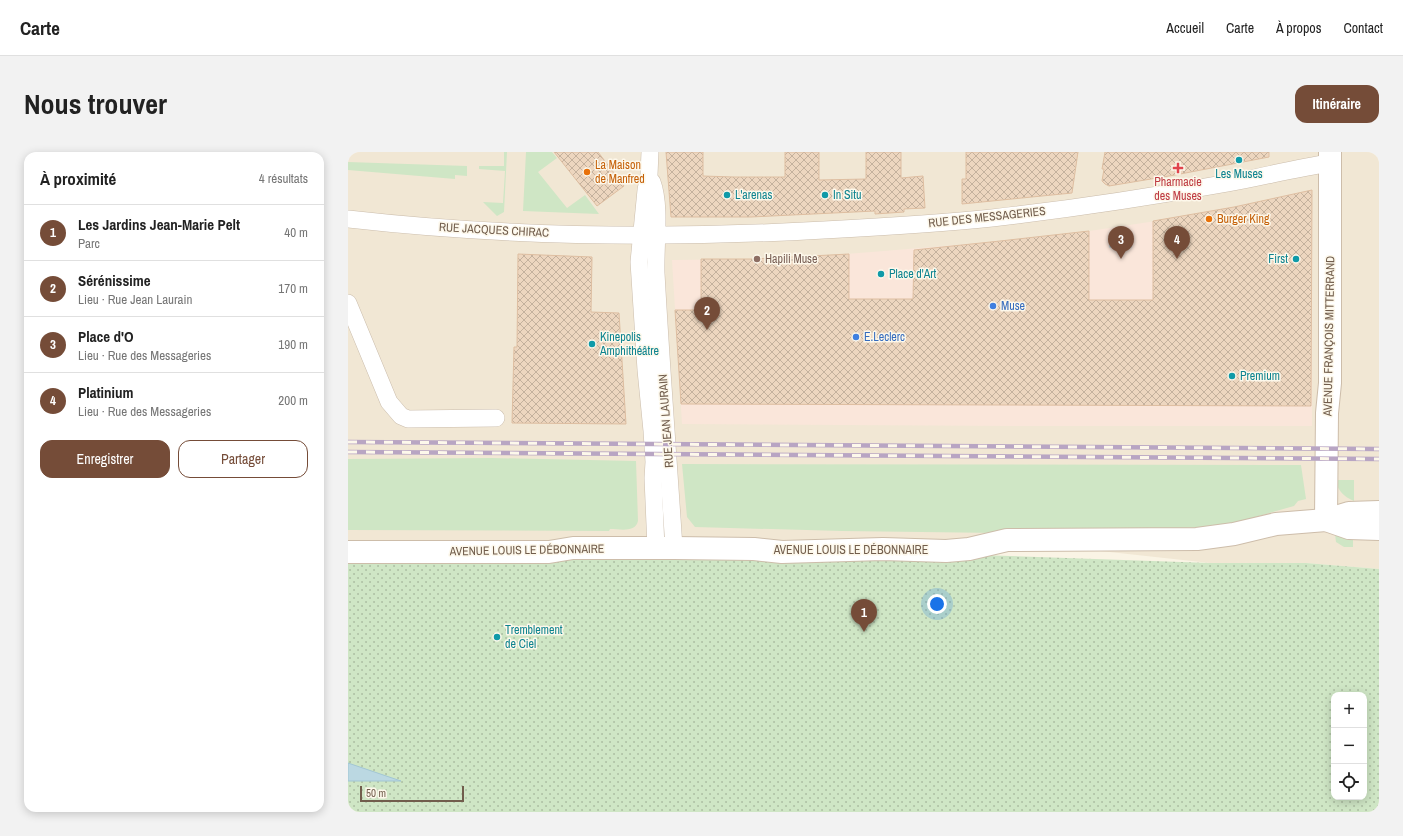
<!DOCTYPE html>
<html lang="fr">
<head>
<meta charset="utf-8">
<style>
  :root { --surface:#fff; --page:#f2f2f2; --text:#222; --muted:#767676; --line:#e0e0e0; --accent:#754c38 }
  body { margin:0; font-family:"Archivo Narrow",sans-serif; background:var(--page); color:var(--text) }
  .controls { position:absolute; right:12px; bottom:12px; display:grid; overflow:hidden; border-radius:8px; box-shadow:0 2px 10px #0003 }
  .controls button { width:36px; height:36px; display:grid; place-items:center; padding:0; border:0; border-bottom:1px solid var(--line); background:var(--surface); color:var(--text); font:20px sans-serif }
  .scale { position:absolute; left:12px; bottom:10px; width:104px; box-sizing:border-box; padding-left:4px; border:2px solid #715d4c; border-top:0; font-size:11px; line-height:14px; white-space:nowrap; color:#715d4c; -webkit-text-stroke:3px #fdf8eb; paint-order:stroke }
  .you { position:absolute; left:589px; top:452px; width:14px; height:14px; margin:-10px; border:3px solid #fff; border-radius:50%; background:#1a73e8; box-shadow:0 0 0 6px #1a73e833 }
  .badge { display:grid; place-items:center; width:26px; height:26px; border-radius:50%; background:var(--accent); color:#fff; font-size:13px; font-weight:700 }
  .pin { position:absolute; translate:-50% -33px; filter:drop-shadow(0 1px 2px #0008) }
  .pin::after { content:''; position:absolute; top:21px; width:14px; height:12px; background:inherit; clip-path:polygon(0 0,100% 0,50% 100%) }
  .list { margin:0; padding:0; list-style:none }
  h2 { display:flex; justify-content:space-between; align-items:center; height:52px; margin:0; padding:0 16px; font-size:17px }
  h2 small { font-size:13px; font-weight:400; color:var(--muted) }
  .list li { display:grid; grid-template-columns:26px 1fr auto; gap:12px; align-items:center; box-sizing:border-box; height:56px; padding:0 16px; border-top:1px solid var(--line) }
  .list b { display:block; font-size:15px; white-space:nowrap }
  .list p { margin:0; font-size:13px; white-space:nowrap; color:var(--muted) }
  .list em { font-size:13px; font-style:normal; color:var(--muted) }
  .actions { display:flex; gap:8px; padding:12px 16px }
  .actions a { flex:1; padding:9px 0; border:1px solid var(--accent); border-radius:12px; text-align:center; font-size:14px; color:var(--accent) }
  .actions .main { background:var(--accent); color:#fff }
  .icon { flex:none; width:22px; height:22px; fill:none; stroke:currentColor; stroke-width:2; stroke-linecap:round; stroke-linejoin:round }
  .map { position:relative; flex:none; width:1031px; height:660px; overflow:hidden; border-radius:12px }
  header { display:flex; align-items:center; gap:24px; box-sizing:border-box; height:56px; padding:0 20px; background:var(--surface); border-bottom:1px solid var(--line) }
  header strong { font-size:19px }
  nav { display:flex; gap:22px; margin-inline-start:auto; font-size:14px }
  .intro { display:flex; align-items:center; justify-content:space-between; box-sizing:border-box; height:96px; padding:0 24px }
  h1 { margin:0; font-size:28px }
  .button { padding:10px 18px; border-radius:12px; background:var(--accent); color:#fff; font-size:14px; font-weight:700 }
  main { display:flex; gap:24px; padding:0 24px }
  aside { flex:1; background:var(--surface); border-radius:12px; box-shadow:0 2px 10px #0003 }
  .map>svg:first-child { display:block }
  .residential { fill:#f1e7d4 }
  .commercial { fill:#fae6da }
  .grass { fill:#cfe6c5 }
  .park { fill:url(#park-dots); fill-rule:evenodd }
  .water { fill:#bbd8e2; stroke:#a2c6d3 }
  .building { fill:url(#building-cross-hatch); stroke:#debea1 }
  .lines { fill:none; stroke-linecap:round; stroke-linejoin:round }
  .street-casing { stroke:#cbbdac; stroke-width:18 }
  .secondary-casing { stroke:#cdbdaa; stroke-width:24 }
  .street { stroke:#fff; stroke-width:17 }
  .secondary { stroke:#fff; stroke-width:22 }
  .rail-casing { stroke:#b8a5c3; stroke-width:4.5 }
  .rail { stroke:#fdf8eb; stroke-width:3; stroke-dasharray:9; stroke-linecap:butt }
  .culture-dot { fill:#0f9aa8; stroke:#fdf8eb; stroke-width:1.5 }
  .health-dot { fill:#e0444e; stroke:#fdf8eb; stroke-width:1.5 }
  .food-dot { fill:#e8710a; stroke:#fdf8eb; stroke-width:1.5 }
  .education-dot { fill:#8d6e63; stroke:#fdf8eb; stroke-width:1.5 }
  .shop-dot { fill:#3f7fe0; stroke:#fdf8eb; stroke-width:1.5 }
  .labels { text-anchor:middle; stroke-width:3; stroke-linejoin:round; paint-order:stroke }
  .food-label { font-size:12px; fill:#c56008; stroke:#fdf8eb; text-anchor:start }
  .culture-label { font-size:12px; fill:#0d838f; stroke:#fdf8eb; text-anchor:start }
  .health-label { font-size:12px; fill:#be3a42; stroke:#fdf8eb }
  .street-label { font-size:12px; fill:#715d4c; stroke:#fdf8eb }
  .education-label { font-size:12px; fill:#785e54; stroke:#fdf8eb; text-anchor:start }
  .shop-label { font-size:12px; fill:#366cbe; stroke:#fdf8eb; text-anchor:start }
</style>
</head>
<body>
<header>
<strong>Carte</strong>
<nav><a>Accueil</a><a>Carte</a><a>À propos</a><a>Contact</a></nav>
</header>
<div class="intro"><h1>Nous trouver</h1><a class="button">Itinéraire</a></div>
<main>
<aside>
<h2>À proximité<small>4 résultats</small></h2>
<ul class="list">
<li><span class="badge">1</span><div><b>Les Jardins Jean-Marie Pelt</b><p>Parc</p></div><em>40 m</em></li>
<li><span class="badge">2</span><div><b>Sérénissime</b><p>Lieu · Rue Jean Laurain</p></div><em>170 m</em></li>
<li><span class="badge">3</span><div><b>Place d'O</b><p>Lieu · Rue des Messageries</p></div><em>190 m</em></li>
<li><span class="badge">4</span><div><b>Platinium</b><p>Lieu · Rue des Messageries</p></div><em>200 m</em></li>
</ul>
<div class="actions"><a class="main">Enregistrer</a><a>Partager</a></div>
</aside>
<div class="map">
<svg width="1031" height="660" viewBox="0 0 1031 660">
  <defs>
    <pattern id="park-dots" width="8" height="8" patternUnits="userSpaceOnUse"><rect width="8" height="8" fill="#cfe6c5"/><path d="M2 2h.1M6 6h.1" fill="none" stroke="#acbea2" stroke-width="1.8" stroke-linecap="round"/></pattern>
    <pattern id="building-cross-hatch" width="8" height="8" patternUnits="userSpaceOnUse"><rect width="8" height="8" fill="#edd6bf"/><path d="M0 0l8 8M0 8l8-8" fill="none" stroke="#c4b19d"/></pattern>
  </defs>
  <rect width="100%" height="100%" fill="#faf4e5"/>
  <polygon class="residential" points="0,0 1031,0 1031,417 958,411 862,411 634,386 600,392 0,402"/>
  <polygon class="commercial" points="964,38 964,274 663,274 334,272 324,108 405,107 486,103 647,90 728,81 808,69 886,55"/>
  <g class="grass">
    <polygon points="156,0 159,0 156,60 149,64 135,50 155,51 157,19 131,17 131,14 156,14"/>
    <polygon points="178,0 204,0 209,6 190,20 219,56 237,43 251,62 175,59"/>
    <polygon points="0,10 119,14 119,24 107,23 107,27 0,18"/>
    <path d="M144 306 288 309 290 369C287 381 272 377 262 377L261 379 0 378V307Z"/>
    <polygon points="334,312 953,313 958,347 950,349 946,354 871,375 653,381 494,379 347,375 339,365"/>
    <path d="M988 328H1006V349C996 345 989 338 988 328Z"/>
    <polygon points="987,382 1005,382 1005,395 996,395 988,390"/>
  </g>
  <path class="park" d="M631 403 862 411H958L1031 417V660H0V407ZM986 543H1016V645H986Z"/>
  <g class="water">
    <rect x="762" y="81" width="21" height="14"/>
    <polygon points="0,611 53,629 0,629"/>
  </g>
  <g class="building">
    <polygon points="206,0 250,0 276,34 249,54"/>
    <polygon points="318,0 355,0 355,24 386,25 437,25 437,0 471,0 471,28 518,27 518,0 553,0 553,26 575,24 577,56 556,57 556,60 527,62 527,59 403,65 323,65"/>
    <polygon points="618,0 730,0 724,41 614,52 614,27 618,27"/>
    <polygon points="757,0 921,0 921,5 827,23 761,34 757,32 754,29 756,17 754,17"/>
    <polygon points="964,38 963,254 333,252 327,158 353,158 353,107 405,107 501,102 501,147 565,147 566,98 652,89 741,79 741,148 805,148 805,69 886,55"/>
    <polygon points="170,102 244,105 243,160 271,161 278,272 164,271 166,195 169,195"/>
  </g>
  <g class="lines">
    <defs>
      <g id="street">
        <polyline points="302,0 301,23 298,38 291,110 298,218 304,279 306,310 305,326 308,396"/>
        <path d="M304 30C313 54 307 94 308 121 313 212 320 304 326 396"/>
        <path d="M0 67C158 85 317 87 476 78 532 75 588 72 644 66 723 57 802 45 880 31 914 25 948 16 982 11"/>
        <polyline points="0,151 41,250 53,264 60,267 148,266"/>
      </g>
      <g id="secondary">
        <polyline points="978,368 979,261 982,231 982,0"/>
        <polyline points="978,368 1001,376 1031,377"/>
        <polyline points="0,400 201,400 225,396 326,396 406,397 434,400 535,397 598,399 621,397 659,388 849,387 886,382 928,372 978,368 1001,361 1031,360"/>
      </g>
    </defs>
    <use href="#street" class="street-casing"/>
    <use href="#secondary" class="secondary-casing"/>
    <use href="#street" class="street"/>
    <use href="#secondary" class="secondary"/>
    <defs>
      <g id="rail">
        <polyline points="0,290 1031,297"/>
        <polyline points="0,300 1031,307"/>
      </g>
    </defs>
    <use href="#rail" class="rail-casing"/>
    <use href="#rail" class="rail"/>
  </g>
  <g class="culture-dot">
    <circle cx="891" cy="8" r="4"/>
    <circle cx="379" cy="43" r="4"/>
    <circle cx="477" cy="43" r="4"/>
    <circle cx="948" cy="107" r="4"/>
    <circle cx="533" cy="122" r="4"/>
    <circle cx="244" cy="192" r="4"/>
    <circle cx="884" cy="224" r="4"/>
    <circle cx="149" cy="485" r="4"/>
  </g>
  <path class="health-dot" d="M828 10h4v4h4v4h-4v4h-4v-4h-4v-4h4z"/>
  <g class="food-dot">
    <circle cx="239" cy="20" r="4"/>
    <circle cx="861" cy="67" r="4"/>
  </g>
  <circle class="education-dot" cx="409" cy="107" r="4"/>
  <g class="shop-dot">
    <circle cx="645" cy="154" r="4"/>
    <circle cx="508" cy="185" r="4"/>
  </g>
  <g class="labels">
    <g class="food-label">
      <text x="247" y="17">La Maison<tspan x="247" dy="14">de Manfred</tspan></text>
      <text x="869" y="71">Burger King</text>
    </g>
    <g class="culture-label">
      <text x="891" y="26" text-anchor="middle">Les Muses</text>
      <text x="387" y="47">L'arenas</text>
      <text x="485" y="47">In Situ</text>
      <text x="940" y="111" text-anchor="end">First</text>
      <text x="541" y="126">Place d'Art</text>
      <text x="252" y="189">Kinepolis<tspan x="252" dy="14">Amphithéâtre</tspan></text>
      <text x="892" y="228">Premium</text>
      <text x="157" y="482">Tremblement<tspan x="157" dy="14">de Ciel</tspan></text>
    </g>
    <g class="health-label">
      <text x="830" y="34">Pharmacie<tspan x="830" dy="14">des Muses</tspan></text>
    </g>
    <g class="street-label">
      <text transform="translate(639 65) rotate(-6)" y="4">RUE DES MESSAGERIES</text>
      <text transform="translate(146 78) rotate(3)" y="4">RUE JACQUES CHIRAC</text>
      <text transform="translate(981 184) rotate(-89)" y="4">AVENUE FRANÇOIS MITTERRAND</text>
      <text transform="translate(318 269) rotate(-94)" y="4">RUE JEAN LAURAIN</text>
      <text transform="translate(179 398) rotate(-1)" y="4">AVENUE LOUIS LE DÉBONNAIRE</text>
      <text x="503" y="402">AVENUE LOUIS LE DÉBONNAIRE</text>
    </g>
    <g class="education-label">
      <text x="417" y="111">Hapili Muse</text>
    </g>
    <g class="shop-label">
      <text x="653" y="158">Muse</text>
      <text x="516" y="189">E.Leclerc</text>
    </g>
  </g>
</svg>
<div class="controls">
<button>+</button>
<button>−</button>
<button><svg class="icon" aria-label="locate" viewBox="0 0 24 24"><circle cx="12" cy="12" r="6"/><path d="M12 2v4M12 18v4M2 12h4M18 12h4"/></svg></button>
</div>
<div class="scale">50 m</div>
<div class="you"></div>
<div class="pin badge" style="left:516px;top:480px">1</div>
<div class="pin badge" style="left:359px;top:178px">2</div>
<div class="pin badge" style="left:773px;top:107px">3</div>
<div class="pin badge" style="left:829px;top:107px">4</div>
</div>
</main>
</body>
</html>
